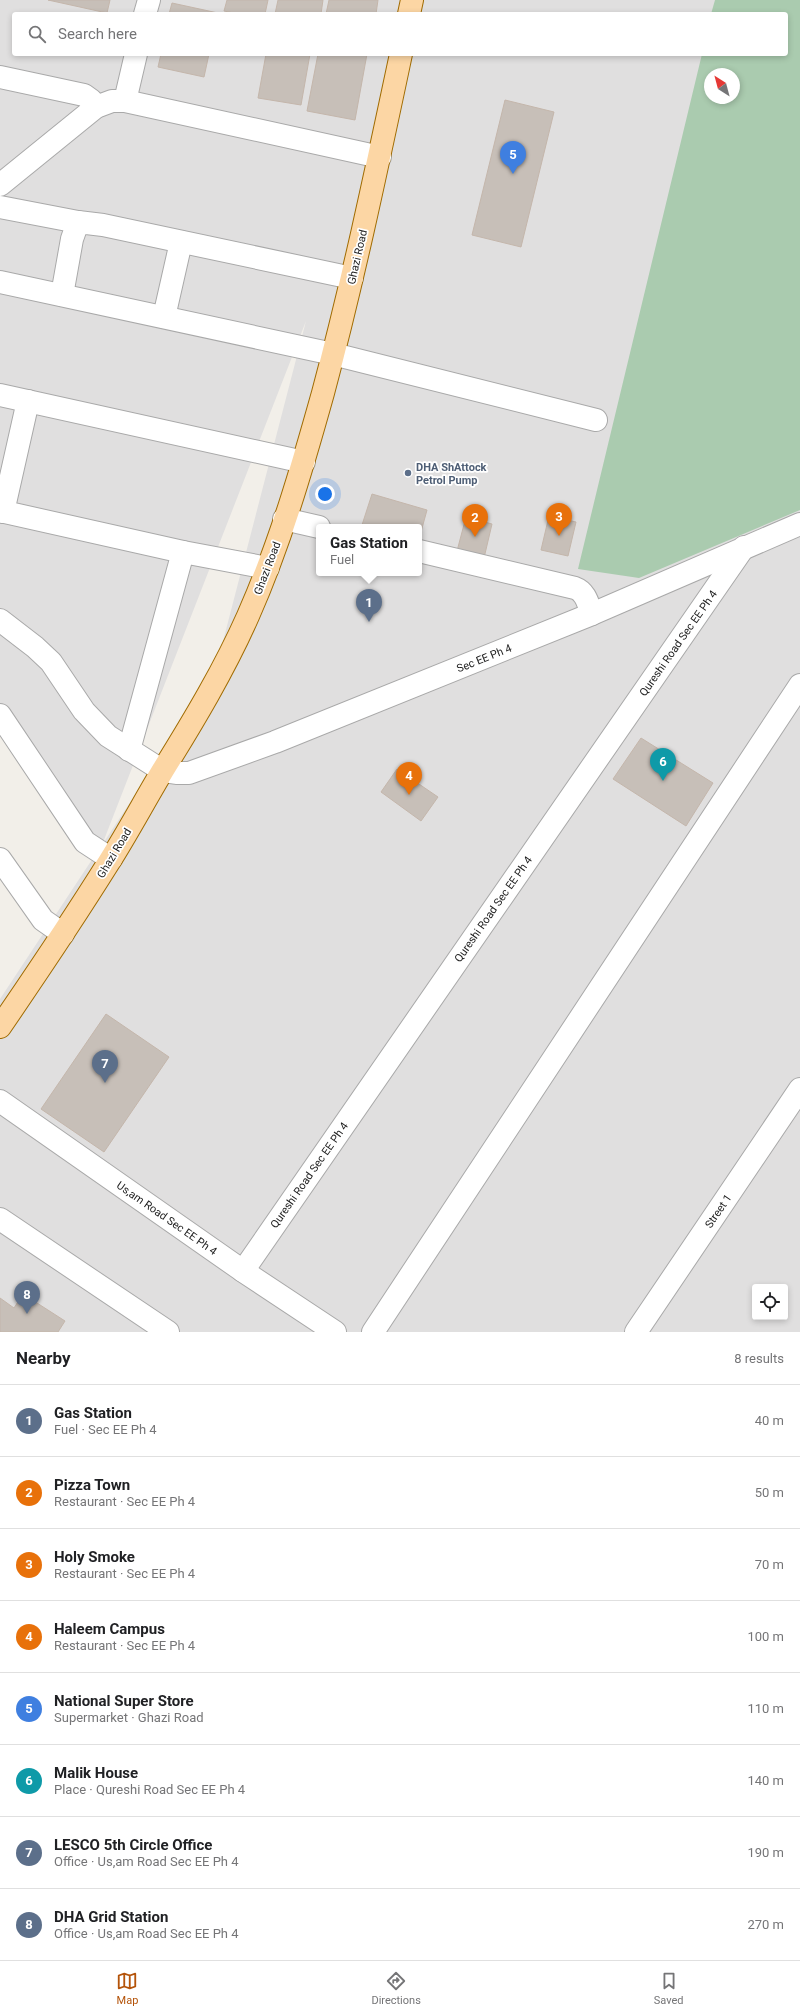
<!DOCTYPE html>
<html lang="en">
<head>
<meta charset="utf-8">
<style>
  :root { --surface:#fff; --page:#f6f6f6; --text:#202124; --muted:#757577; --line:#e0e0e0; --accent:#b45309 }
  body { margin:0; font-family:Roboto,sans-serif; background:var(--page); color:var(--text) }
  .controls { position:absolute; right:12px; bottom:12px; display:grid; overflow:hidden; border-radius:4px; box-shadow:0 2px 6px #0003 }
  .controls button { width:36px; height:36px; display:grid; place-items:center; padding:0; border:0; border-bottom:1px solid var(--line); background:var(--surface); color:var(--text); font:20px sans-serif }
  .compass { position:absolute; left:704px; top:68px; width:36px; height:36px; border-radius:50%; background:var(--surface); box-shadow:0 2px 6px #0003; rotate:324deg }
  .you { position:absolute; left:325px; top:494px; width:14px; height:14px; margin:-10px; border:3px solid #fff; border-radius:50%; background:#1a73e8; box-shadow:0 0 0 6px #1a73e833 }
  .badge { display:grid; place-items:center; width:26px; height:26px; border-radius:50%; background:var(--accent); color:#fff; font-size:13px; font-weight:700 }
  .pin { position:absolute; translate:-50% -33px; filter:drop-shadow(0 1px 2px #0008) }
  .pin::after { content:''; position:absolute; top:21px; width:14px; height:12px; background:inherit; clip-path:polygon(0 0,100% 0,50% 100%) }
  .popup { position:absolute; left:316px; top:524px; width:106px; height:52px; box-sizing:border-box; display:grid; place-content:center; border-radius:4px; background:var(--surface); filter:drop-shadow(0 1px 3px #0005); font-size:13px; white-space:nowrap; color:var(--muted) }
  .popup b { font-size:15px; color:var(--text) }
  .popup::after { content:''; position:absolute; left:50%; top:100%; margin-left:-8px; border:8px solid transparent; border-top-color:var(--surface) }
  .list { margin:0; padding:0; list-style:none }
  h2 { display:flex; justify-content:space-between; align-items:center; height:52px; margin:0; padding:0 16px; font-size:17px }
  h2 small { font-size:13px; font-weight:400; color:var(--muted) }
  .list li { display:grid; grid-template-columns:26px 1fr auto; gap:12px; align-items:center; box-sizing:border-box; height:72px; padding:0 16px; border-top:1px solid var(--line) }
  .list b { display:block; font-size:15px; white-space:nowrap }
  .list p { margin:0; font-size:13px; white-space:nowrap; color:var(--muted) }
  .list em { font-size:13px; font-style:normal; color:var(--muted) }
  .icon { flex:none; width:22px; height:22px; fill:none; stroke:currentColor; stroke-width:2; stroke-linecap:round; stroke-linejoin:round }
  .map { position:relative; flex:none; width:800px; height:1332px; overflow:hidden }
  .search { position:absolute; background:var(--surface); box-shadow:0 2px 6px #0003; left:12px; right:12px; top:12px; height:44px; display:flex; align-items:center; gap:10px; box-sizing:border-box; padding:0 14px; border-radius:4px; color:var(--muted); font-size:15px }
  .sheet { height:628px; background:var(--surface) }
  nav { display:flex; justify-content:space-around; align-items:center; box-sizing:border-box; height:56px; border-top:1px solid var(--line); background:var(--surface); font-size:11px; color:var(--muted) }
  nav a { display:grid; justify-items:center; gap:2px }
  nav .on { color:var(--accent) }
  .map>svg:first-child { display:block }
  .residential { fill:#e0dfdf; fill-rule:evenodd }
  .cemetery { fill:#aacbaf; fill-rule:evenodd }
  .building { fill:#c7bfb8; stroke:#c4b6ab }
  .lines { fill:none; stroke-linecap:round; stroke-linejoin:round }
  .minor-casing { stroke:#a9a9a9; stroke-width:24 }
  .major-casing { stroke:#a06b00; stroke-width:24 }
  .minor { stroke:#fff; stroke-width:22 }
  .major { stroke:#fcd6a4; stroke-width:22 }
  .service-dot { fill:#5c6f8a; stroke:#fff; stroke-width:1.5 }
  .labels { text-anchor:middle; stroke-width:3.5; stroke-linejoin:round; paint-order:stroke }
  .street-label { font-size:11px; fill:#222; stroke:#fff }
  .service-label { font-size:11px; font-weight:bold; fill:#4e5e75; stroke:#fff; text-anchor:start }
</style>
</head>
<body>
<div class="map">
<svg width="800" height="1332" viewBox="0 0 800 1332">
  <rect width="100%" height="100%" fill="#f2efe9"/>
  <path class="residential" d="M0 0H800V1332H0V999L97 852 0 715ZM14 14H786V54H14ZM710 74H734V98H710ZM306 321 200 730 154 766 102 845ZM319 527H419V573H319ZM755 1287H785V1317H755Z"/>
  <path class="cemetery" d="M715 0H800V510L639 578 578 569 702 54H786V14H711ZM710 74H734V98H710Z"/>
  <g class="building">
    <polygon points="48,0 110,0 107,13"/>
    <polygon points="227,0 268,0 265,14 239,14 224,11"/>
    <polygon points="278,0 323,0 321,14 275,14"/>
    <polygon points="329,0 378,0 376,14 326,14"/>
    <polygon points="172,3 218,13 218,14 169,14"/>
    <polygon points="161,54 209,54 204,77 158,67"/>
    <polygon points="266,54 310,54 301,105 258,98"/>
    <polygon points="318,54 367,54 355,120 307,111"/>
    <polygon points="505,100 554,112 521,247 472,235"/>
    <polygon points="372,494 427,510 419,539 419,527 368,527 362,525"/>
    <polygon points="549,516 576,522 568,556 541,550"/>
    <polygon points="466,517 492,524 484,558 457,551"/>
    <polygon points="641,738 713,783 686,826 613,779"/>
    <polygon points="397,769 438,797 421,821 381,792"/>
    <polygon points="106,1014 169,1057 104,1152 41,1109"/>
    <polygon points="23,1294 65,1321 58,1332 0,1332 0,1298 14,1308"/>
  </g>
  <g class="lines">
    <defs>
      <g id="minor">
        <polyline points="145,14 149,0"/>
        <polyline points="0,77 84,95 91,100 96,107"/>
        <polyline points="125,101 136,54"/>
        <polyline points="0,185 96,107 112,101 125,101 380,157"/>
        <polyline points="0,207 78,222"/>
        <polyline points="0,282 333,354 596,420"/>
        <polyline points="62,295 72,239 78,222 103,225 352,278"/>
        <polyline points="164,317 181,242"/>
        <polyline points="0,395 304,462"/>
        <polyline points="0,511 183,552 129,750"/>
        <polyline points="3,512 28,401"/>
        <polyline points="284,519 319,527"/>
        <path d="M419 551 575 588C586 592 588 604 592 614"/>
        <polyline points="183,552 268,568"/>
        <polyline points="0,620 35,647 51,662 84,711 108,736 163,771 176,773 189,773 275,742 592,614 800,524"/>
        <polyline points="0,715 85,842 111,859"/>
        <polyline points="0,859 43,920 63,934"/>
        <polyline points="0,1101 243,1271 335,1332"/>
        <polyline points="0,1219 168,1332"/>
        <polyline points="243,1271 744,547"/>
        <polyline points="373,1332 800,685"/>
        <polyline points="636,1332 800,1089"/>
      </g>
      <g id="major">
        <polyline points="409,14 412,0"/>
        <path d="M0 1027C37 973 74 918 109 862 128 832 145 800 163 770 194 720 224 670 248 616 280 544 302 468 323 393 353 281 377 167 401 54"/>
      </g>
    </defs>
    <use href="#minor" class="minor-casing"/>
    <use href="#major" class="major-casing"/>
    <use href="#minor" class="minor"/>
    <use href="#major" class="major"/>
  </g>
  <circle class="service-dot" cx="408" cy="473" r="4"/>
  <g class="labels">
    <g class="street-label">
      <text transform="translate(357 257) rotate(-77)" y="4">Ghazi Road</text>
      <text transform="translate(267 568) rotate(-69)" y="4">Ghazi Road</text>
      <text transform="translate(678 643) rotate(-55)" y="4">Qureshi Road Sec EE Ph 4</text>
      <text transform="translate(484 658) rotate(-22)" y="4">Sec EE Ph 4</text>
      <text transform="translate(114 853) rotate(-59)" y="4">Ghazi Road</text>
      <text transform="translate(493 909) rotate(-55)" y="4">Qureshi Road Sec EE Ph 4</text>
      <text transform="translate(309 1175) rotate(-55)" y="4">Qureshi Road Sec EE Ph 4</text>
      <text transform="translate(718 1211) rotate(-56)" y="4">Street 1</text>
      <text transform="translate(167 1218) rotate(35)" y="4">Us,am Road Sec EE Ph 4</text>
    </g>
    <g class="service-label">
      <text x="416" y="471">DHA ShAttock<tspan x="416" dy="13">Petrol Pump</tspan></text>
    </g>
  </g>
</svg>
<div class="controls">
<button><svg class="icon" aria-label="locate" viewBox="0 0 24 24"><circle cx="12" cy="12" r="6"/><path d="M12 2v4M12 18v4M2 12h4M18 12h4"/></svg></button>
</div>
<svg class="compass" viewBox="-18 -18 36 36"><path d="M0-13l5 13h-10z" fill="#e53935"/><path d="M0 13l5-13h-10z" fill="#757577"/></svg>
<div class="you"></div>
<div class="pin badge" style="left:369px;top:622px;background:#5c6f8a">1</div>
<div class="popup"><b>Gas Station</b>Fuel</div>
<div class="pin badge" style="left:475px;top:537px;background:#e8710a">2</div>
<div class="pin badge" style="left:559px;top:536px;background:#e8710a">3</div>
<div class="pin badge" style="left:409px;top:795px;background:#e8710a">4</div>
<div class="pin badge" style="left:513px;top:174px;background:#3f7fe0">5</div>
<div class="pin badge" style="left:663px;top:781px;background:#0f9aa8">6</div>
<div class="pin badge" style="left:105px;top:1083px;background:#5c6f8a">7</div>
<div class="pin badge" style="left:27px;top:1314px;background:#5c6f8a">8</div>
<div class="search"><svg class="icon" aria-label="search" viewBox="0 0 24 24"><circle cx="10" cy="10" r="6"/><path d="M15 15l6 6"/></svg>Search here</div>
</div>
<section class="sheet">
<h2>Nearby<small>8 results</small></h2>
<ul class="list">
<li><span class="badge" style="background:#5c6f8a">1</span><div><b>Gas Station</b><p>Fuel · Sec EE Ph 4</p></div><em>40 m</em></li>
<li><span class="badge" style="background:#e8710a">2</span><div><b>Pizza Town</b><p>Restaurant · Sec EE Ph 4</p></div><em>50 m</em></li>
<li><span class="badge" style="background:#e8710a">3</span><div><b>Holy Smoke</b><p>Restaurant · Sec EE Ph 4</p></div><em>70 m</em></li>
<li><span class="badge" style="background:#e8710a">4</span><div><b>Haleem Campus</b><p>Restaurant · Sec EE Ph 4</p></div><em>100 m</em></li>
<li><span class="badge" style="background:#3f7fe0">5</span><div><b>National Super Store</b><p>Supermarket · Ghazi Road</p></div><em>110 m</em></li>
<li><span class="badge" style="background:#0f9aa8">6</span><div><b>Malik House</b><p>Place · Qureshi Road Sec EE Ph 4</p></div><em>140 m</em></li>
<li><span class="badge" style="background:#5c6f8a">7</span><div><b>LESCO 5th Circle Office</b><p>Office · Us,am Road Sec EE Ph 4</p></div><em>190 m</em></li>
<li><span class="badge" style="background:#5c6f8a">8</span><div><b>DHA Grid Station</b><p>Office · Us,am Road Sec EE Ph 4</p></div><em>270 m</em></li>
</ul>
</section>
<nav>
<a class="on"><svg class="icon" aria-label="map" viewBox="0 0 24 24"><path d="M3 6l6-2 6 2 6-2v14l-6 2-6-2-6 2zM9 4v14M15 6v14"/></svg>Map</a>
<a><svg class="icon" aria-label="directions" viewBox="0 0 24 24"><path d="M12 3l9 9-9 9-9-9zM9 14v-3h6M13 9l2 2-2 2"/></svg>Directions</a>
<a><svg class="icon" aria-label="saved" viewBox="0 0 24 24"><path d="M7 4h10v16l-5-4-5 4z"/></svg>Saved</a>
</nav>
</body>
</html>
